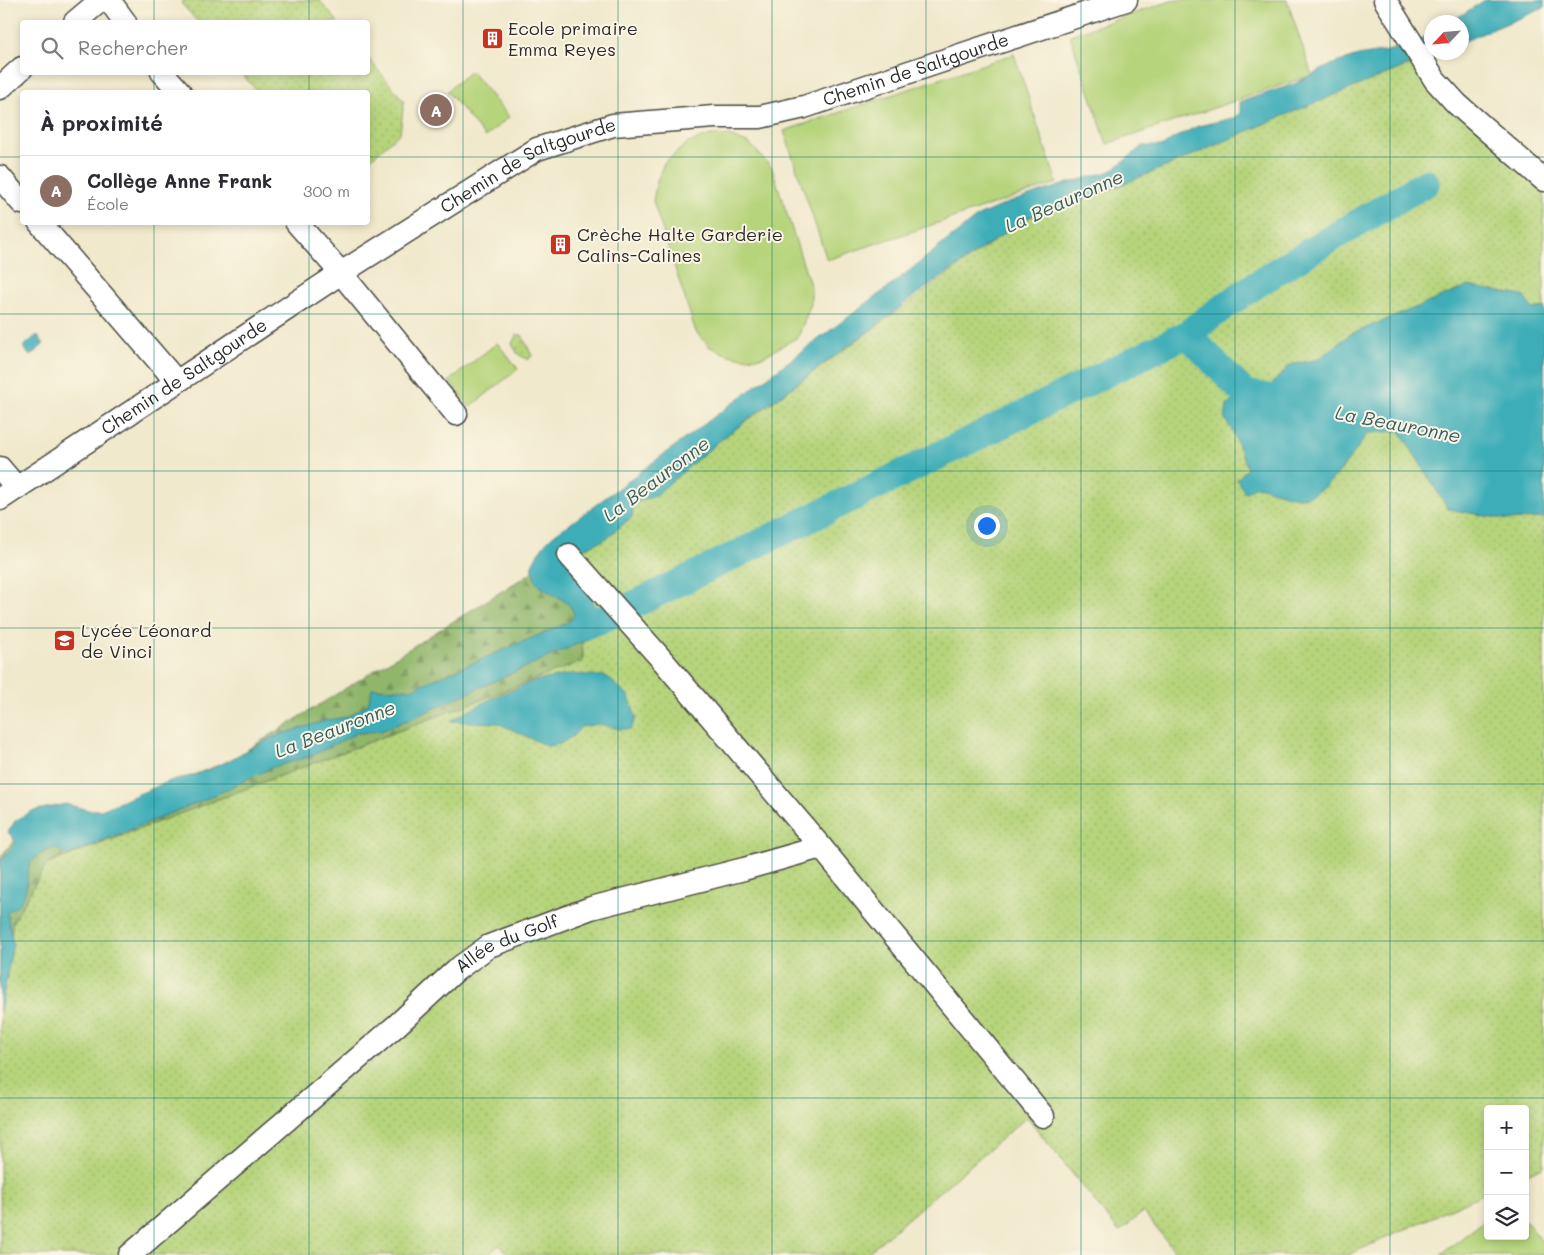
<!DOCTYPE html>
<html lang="fr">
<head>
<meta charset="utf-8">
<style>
  :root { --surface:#fff; --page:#f7f7f7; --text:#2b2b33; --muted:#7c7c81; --line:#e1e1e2; --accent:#c8321e }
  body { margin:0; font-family:Mali,sans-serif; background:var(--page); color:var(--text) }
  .controls { position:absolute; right:15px; bottom:15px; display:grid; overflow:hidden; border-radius:5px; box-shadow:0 2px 8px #0003 }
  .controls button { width:45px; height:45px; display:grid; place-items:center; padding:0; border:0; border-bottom:1px solid var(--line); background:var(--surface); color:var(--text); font:25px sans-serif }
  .compass { position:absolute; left:1424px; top:15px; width:45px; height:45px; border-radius:50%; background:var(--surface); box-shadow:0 2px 8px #0003; rotate:244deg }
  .you { position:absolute; left:986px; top:525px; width:18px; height:18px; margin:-12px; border:4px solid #fff; border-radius:50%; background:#1a73e8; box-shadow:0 0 0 8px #1a73e833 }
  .badge { display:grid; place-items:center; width:32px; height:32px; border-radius:50%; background:var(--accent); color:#fff; font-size:16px; font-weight:700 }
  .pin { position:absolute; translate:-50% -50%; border:2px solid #fff; box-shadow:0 1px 5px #0006 }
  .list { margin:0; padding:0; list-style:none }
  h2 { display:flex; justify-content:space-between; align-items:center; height:65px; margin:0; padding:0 20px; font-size:21px }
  h2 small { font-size:16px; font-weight:400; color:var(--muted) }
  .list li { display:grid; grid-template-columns:32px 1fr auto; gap:15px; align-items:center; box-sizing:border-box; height:70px; padding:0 20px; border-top:1px solid var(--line) }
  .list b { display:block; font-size:19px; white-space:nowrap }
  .list p { margin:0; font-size:16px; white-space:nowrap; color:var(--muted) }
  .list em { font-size:16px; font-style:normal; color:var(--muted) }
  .icon { flex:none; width:28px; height:28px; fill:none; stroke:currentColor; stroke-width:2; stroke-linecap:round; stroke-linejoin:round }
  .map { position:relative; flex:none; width:1544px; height:1255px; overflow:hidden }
  .search { position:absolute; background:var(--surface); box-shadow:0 2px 8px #0003; left:20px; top:20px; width:350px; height:55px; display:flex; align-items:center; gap:12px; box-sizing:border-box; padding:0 18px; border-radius:5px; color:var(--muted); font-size:19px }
  .panel { position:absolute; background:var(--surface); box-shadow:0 2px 8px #0003; left:20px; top:90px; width:350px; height:135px; border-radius:5px }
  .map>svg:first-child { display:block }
  .grass { fill:url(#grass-dots); stroke:#708053 }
  .forest { fill:url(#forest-firs); stroke:#5e704b }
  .pitch { fill:#b6d47b; stroke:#708053 }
  .water { fill:#3dadb8; stroke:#346c72 }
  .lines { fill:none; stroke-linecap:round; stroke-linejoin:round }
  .river { stroke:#3dadb8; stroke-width:28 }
  .minor-casing { stroke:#494843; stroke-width:25 }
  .minor { stroke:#fff; stroke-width:22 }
  .grid { fill:none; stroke:#0f766e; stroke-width:1; stroke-opacity:0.55 }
  .labels { text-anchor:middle; stroke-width:4; stroke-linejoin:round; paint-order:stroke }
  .poi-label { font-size:18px; fill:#2b2b2b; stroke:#fcf5e5; text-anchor:start }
  .street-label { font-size:18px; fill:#2b2b2b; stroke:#fcf5e5 }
  .water-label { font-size:19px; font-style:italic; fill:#325f63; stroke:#fcf5e5 }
</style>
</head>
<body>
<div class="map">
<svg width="1544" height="1255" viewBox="0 0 1544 1255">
  <defs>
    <pattern id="grass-dots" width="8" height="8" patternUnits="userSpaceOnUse" patternTransform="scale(1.25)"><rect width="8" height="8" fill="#b6d47b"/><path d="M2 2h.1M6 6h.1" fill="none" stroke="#9db66a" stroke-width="1.8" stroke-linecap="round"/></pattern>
    <pattern id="forest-firs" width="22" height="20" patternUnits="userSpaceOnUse" patternTransform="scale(1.25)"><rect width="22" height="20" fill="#90b66b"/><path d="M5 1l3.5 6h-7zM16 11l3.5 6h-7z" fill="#769458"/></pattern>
  </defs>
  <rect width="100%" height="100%" fill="#fcf5e5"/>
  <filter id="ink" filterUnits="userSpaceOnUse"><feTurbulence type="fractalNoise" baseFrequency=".02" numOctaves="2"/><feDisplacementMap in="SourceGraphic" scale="10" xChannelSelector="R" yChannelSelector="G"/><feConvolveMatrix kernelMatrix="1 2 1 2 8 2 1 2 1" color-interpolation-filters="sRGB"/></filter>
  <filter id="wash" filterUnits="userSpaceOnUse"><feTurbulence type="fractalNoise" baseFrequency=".0096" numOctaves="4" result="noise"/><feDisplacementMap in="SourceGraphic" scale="20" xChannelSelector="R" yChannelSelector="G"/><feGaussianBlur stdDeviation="1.12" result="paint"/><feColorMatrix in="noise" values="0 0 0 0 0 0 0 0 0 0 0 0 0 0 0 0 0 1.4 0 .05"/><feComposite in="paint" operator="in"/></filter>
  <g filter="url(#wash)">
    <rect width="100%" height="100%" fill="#f0e9cc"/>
    <g class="grass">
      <polygon points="184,0 319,0 338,22 198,22 181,3"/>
      <polygon points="368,58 404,101 400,133 368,161 368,92 258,92 241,73 368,72"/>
      <polygon points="1411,59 1544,187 1544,1166 1525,1175 1525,1109 1488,1109 1488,1192 1348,1255 1178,1255 1143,1212 1119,1232 1027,1117 865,1255 509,1255 499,1245 488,1255 0,1255 0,1009 13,921 47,864 583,661 579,543 1021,221"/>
      <polygon points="516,335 522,335 532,356 528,360 518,354 512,344"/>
    </g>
    <polygon class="forest" points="579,543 583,661 47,864 13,921 0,1009 0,857 30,822 88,816 229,761"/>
    <g class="pitch">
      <polygon points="1174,0 1287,0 1312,75 1107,144 1070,35"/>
      <polygon points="1014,54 1057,183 827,260 784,131"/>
      <polygon points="471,71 509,117 485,137 447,91"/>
      <polygon points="711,135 729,136 750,144 772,168 811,288 811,304 798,337 762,357 744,358 728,355 710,347 696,332 653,201 657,181 664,163 688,143"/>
      <polygon points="497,343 518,369 470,407 449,381"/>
      <polygon points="1488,1218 1488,1236 1525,1236 1525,1220 1544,1244 1544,1255 1440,1255"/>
    </g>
    <g class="water">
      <polygon points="1485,0 1544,0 1544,8 1462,42 1462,22 1439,22 1450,19 1455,19"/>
      <path d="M1431 31 1432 52 1439 53 1278 118 1163 168 1078 202 1028 217 917 294 877 325 724 437 653 497 641 500 633 506 632 517 604 540 587 547 573 556 589 594 606 624 605 628 597 635 417 716 381 731 357 733 313 755 271 768 204 800 68 855 54 848C12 863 37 878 20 903 17 907 11 909 7 912L13 944 0 1012V866L1 861 16 842 8 832 15 821 32 811 66 804 88 810H101L172 780 191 776 218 766 273 737 327 720 347 717 368 704 372 688 411 689 567 623 574 617C573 597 545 596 536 581 534 577 533 570 532 565 543 543 549 537 570 524L890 286 978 216 1005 204 1068 183 1111 171 1143 146H1163L1172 139 1198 126 1233 118 1240 114V102L1294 84 1333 64 1358 56 1387 51 1417 43Z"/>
      <path d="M1468 286 1523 296 1533 309 1544 307V518L1508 520 1448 509 1400 431 1368 433C1353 453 1327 499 1298 497 1286 496 1269 488 1256 486L1245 493 1237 480 1247 468 1232 430 1225 419 1227 405 1244 393 1271 385 1290 365 1319 359 1349 335Z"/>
      <polygon points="37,335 44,344 30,356 23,347"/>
      <polygon points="572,674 606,676 629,696 636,718 631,729 619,729 599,724 581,727 573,736 560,744 547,746 498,723 450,721 492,698 535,681"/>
    </g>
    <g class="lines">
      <g class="river">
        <path d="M1187 334C1261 276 1345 231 1426 183"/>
        <polyline points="631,606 1187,334 1244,393 1281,400"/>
        <polyline points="598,621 607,617"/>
      </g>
    </g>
  </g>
  <g filter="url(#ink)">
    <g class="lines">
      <defs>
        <g id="minor">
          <polyline points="109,0 125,22"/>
          <polyline points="1385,0 1435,80 1457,104 1544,180"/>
          <polyline points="75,22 101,0"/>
          <polyline points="162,72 180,92"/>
          <polyline points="0,88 22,68"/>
          <polyline points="0,177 22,203"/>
          <polyline points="39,222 176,381"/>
          <polyline points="296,222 341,273 456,414"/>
          <polyline points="0,468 17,488"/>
          <path id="s1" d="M0 499 341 273 537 149 613 125 714 117H760L804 107 1126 0"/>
          <polyline points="569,555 664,662 821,847 1043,1116"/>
          <path id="s2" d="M130 1255 397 1025 456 970 489 946 591 908 744 869 821 847"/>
        </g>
      </defs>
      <use href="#minor" class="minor-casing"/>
      <use href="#minor" class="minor"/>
    </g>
  </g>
  <path class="grid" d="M154 0V22M309 0V22M463 0V1255M618 0V1255M772 0V1255M926 0V1255M1081 0V1255M1235 0V1255M1390 0V1255M154 72V92M309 72V92M0 157H22M368 157H1544M154 222V1255M309 222V1255M0 314H1544M0 471H1544M0 628H1544M0 784H1544M0 941H1544M0 1098H1544"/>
  <defs>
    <symbol id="building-square" viewBox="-11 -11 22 22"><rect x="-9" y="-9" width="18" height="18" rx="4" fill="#c8321e" stroke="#fcf5e5"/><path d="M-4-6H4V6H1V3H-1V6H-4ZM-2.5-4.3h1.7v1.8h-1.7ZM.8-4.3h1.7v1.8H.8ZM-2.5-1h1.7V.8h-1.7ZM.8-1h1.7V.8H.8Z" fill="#fff"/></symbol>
    <symbol id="school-square" viewBox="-11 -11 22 22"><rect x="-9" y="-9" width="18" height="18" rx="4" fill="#c8321e" stroke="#fcf5e5"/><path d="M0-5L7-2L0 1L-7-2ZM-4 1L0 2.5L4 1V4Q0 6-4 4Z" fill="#fff"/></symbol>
  </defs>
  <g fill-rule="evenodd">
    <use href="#building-square" x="480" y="26" width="25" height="25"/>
    <use href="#building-square" x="548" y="232" width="25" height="25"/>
    <use href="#school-square" x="52" y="628" width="25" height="25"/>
  </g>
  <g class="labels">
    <g class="poi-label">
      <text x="508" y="35">Ecole primaire<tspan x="508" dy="21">Emma Reyes</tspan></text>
      <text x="577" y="241">Crèche Halte Garderie<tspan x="577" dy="21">Calins-Calines</tspan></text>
      <text x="81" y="637">Lycée Léonard<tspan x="81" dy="21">de Vinci</tspan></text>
    </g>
    <g class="street-label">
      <text dy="6" stroke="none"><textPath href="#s1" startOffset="1031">Chemin de Saltgourde</textPath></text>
      <text dy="6" stroke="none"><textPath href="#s1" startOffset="626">Chemin de Saltgourde</textPath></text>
      <text dy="6" stroke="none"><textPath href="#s1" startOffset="221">Chemin de Saltgourde</textPath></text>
      <text dy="6" stroke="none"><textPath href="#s2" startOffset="491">Allée du Golf</textPath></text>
    </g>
    <g class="water-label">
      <text transform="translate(1064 201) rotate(-24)" y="7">La Beauronne</text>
      <text transform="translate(1398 424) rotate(11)" y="7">La Beauronne</text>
      <text transform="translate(656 479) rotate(-37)" y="7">La Beauronne</text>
      <text transform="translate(335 729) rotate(-21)" y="7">La Beauronne</text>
    </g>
  </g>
</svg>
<div class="controls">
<button>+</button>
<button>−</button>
<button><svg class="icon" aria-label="layers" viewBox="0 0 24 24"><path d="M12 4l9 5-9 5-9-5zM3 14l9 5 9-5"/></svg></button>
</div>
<svg class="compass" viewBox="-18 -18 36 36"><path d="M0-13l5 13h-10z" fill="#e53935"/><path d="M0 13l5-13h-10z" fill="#7c7c81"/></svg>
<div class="you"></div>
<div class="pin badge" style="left:436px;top:110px;background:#8d6e63">A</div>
<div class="search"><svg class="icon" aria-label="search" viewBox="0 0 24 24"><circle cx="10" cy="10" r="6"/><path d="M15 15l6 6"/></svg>Rechercher</div>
<section class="panel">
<h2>À proximité<small></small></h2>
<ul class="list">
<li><span class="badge" style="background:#8d6e63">A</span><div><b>Collège Anne Frank</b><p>École</p></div><em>300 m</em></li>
</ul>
</section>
</div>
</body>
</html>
